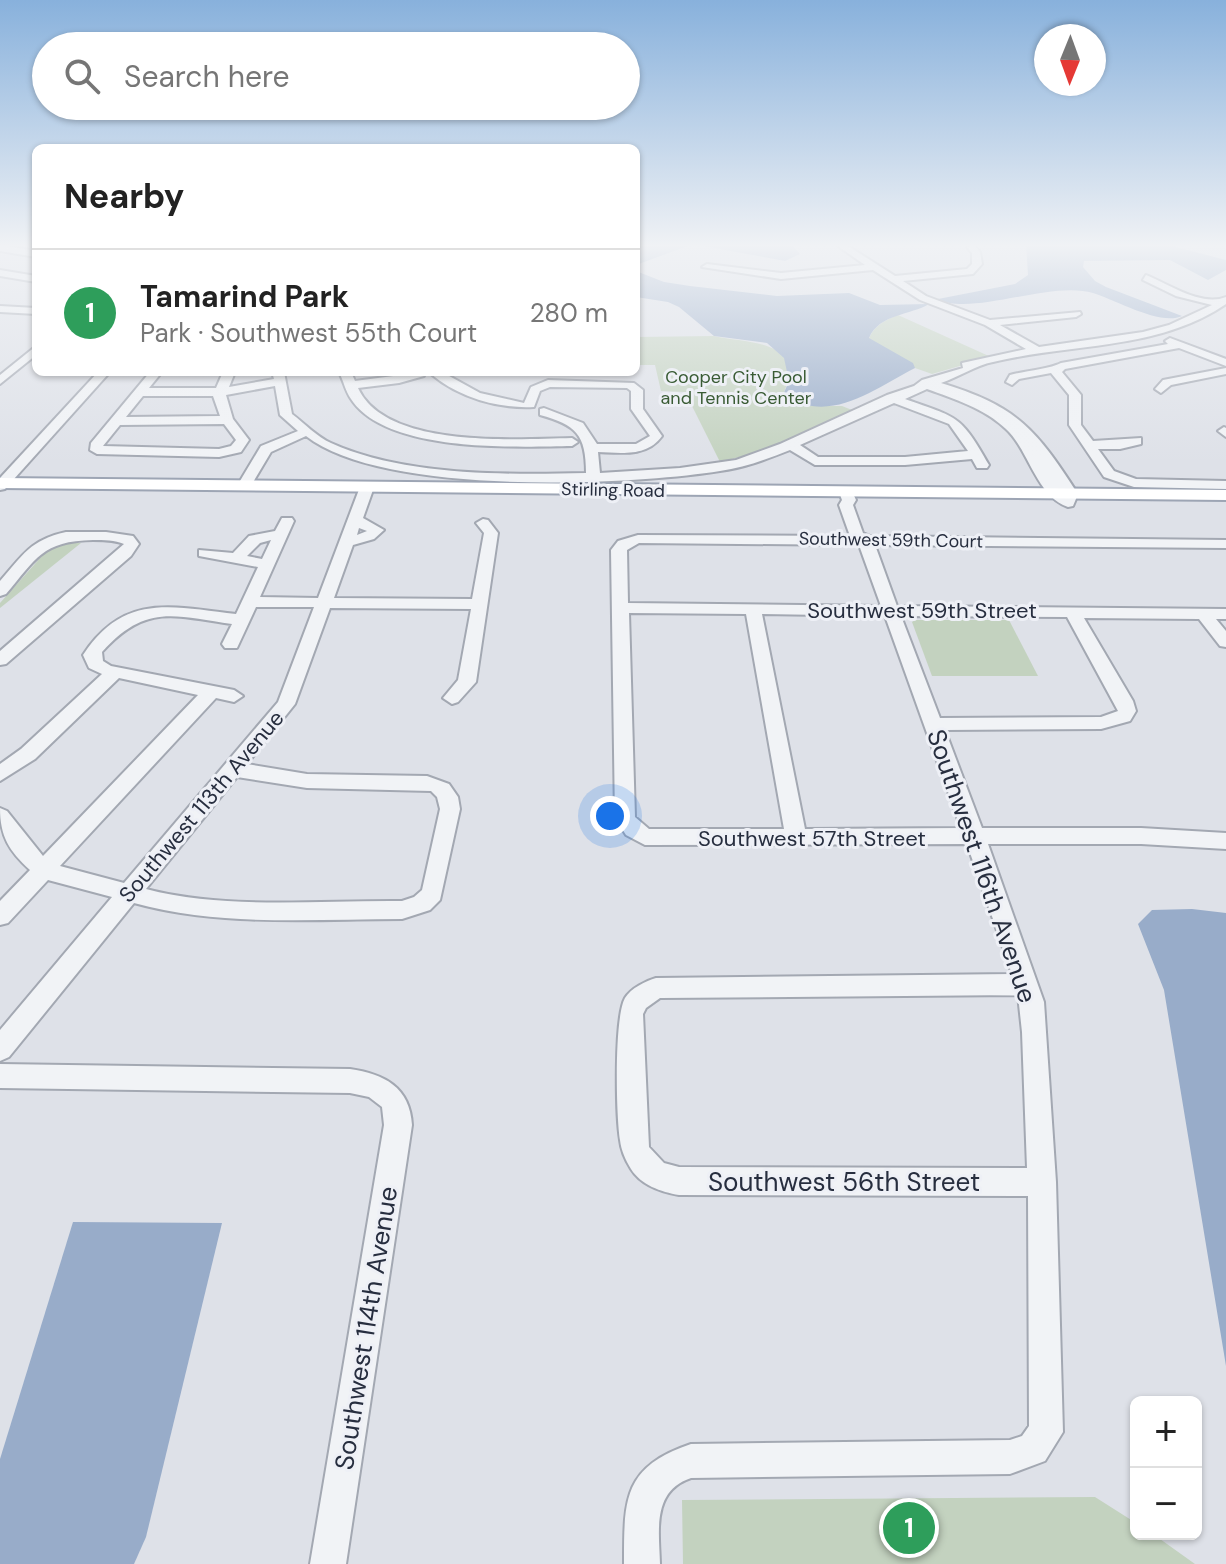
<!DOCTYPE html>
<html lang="en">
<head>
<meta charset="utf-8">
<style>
  :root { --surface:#fff; --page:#f6f6f6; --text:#222; --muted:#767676; --line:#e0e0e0; --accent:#d1404b }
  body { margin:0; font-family:"DM Sans",sans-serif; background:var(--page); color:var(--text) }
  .controls { position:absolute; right:24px; bottom:24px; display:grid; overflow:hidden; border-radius:12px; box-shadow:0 2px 6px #0004 }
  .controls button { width:72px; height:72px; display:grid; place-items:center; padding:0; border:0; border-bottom:2px solid var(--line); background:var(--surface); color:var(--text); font:40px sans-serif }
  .compass { position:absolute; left:1034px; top:24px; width:72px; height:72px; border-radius:50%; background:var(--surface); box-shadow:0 2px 6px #0004; rotate:181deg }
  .you { position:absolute; left:610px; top:816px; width:28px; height:28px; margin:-20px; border:6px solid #fff; border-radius:50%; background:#1a73e8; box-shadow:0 0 0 12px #1a73e833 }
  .badge { display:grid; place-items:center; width:52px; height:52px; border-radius:50%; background:var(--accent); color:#fff; font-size:26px; font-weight:700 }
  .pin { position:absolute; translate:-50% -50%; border:4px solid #fff; box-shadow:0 2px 8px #0006 }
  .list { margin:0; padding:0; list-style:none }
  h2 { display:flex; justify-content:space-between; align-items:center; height:104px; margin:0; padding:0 32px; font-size:34px }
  h2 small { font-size:26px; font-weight:400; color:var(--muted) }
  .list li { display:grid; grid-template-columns:52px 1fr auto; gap:24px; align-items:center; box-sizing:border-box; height:128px; padding:0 32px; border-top:2px solid var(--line) }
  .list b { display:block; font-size:30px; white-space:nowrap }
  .list p { margin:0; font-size:26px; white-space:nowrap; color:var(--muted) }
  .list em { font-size:26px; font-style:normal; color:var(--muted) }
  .icon { flex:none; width:44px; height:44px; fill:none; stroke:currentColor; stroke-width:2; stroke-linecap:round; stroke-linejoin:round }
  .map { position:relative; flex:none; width:1226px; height:1564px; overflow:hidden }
  .search { position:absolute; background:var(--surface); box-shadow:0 2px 6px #0004; left:32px; top:32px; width:608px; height:88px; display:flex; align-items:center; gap:20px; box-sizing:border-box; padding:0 28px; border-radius:44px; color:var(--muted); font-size:30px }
  .panel { position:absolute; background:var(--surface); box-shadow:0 2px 6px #0004; left:32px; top:144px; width:608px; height:232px; border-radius:12px }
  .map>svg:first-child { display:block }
  .green { fill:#c3d2bf }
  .water { fill:#98acc9 }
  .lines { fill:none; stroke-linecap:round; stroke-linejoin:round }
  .minor-casing { stroke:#a3a8b2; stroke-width:4 }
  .major-casing { stroke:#9da5b4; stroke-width:4 }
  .minor { fill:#f1f3f6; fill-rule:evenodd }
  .major { fill:#fff; fill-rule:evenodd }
  .labels { text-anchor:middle; stroke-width:6; stroke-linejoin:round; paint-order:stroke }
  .far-park-label { font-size:18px; fill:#395b34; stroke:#eef0f6 }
  .far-street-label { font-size:18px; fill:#272e3f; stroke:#eef0f6 }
  .street-label { font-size:22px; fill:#272e3f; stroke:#eef0f6 }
  .near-street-label { font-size:26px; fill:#272e3f; stroke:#eef0f6 }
</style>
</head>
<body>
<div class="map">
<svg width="1226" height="1564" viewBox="0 0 1226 1564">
  <rect width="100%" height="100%" fill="#dee1e8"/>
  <g class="green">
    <path d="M898 315 991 357 932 374 915 368 869 339C872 327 887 319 898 315Z"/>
    <path d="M714 336C747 344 807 338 783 395L809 406H842L852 410 785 445 720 462 685 392 661 391 655 365H636V337Z"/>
    <polygon points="60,543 81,543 0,608 0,603 50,547"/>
    <polygon points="915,620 1009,620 1038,676 932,676 912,622"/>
    <polygon points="1095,1497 1136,1523 1136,1534 1153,1534 1195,1564 683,1564 682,1500"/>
  </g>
  <g class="water">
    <polygon points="636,244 791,244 800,254 785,261 693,244 636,265"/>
    <path d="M1026 244H1164L1226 260V270L1208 280 1170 260 1084 261 1083 267 1095 281 1106 287 1182 316C1160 326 1116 300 1093 293 1051 280 971 317 938 299L1015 284 1028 275Z"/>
    <path d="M636 271 664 282 690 286 777 296 849 293 880 305 929 304C911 315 879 314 869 338L913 363 915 368C872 390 831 425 783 395L789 381 784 358 767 343 714 336 679 307 668 302 636 297Z"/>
    <polygon points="1192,909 1226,913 1226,1366 1164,990 1138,924 1152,910"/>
    <polygon points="73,1222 222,1223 146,1537 134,1564 0,1564 0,1459"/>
  </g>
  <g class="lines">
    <defs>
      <g id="minor">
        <path d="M835 244H845L895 276 967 269 972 264V253L967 247 974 245 980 252 982 264 973 274 903 281 926 296 990 320 1080 312 1081 314 1076 317 1000 325 1039 347 1143 332 1169 325 1212 305 1176 296 1143 280 1146 275C1169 284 1201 307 1226 297V304C1157 351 1071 343 993 362 976 365 959 377 941 383 1017 406 1036 429 1078 494L1073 506 1068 507C1036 496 1029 450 1006 429 984 408 954 399 927 389L905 399C958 418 960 414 989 465L987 468H977L972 459 905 465H815L790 450C767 459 744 468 720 471 625 486 382 496 306 436L271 452 249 489H239L237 486 261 446 298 431 280 415 275 386 226 395 233 419 249 440 241 452 219 457 97 454 90 450 91 443 150 372H162L149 388H216L223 372H235L229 387 274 379 272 372H284L292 414C304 423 317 437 331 443 404 476 507 475 586 473 586 434 576 425 540 415V409L544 408 583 423 597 444H636L650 436 631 409V391L627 388 550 387 540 391 534 407C500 409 459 398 431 374L442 372 480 393 524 403 531 387 548 380 634 383 643 390V409L662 436C647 457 622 453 598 452L600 473 680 468 736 460 780 444 887 395 914 386 922 380 963 368 962 363 1026 349 985 325 920 300 873 270 781 279 702 267 707 264 781 273 865 265ZM143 396H213L220 416 126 417ZM894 403 949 424 968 451 905 457H818L800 445ZM224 424 236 440 231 446 219 449 103 446 120 425Z"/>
        <polygon points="0,245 36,251 36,257 0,251"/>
        <polygon points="0,270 36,276 36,282 0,276"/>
        <polygon points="0,306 36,308 36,314 0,312"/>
        <path d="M1170 338 1226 359V366L1179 348 1065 369 1062 372 1081 395V425L1093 441 1141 438V444L1120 449H1098L1114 471 1136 479 1226 481V489L1134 487 1104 477 1069 425V395L1051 373 1019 379 1012 385 1006 382 1010 375C1024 371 1050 369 1061 363L1168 344 1165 341Z"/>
        <polygon points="36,346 36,355 0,384 0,375"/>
        <polygon points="1226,368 1226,374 1171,385 1161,393 1155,389 1163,380"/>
        <polygon points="98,372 110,372 5,489 0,490 0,478"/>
        <path d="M339 372H351L355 381 424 372V376L399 383 358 388C386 449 516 439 572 438L578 442 572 446C515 447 386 453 351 399 345 390 344 382 339 372Z"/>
        <polygon points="1224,427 1226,428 1226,437 1218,431"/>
        <path d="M367 483 374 487 363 518 384 530 374 539 353 545 334 598 472 599 484 533 476 523 483 519 488 520 498 533 476 682 458 702 452 704 443 698 458 680 471 609 330 608 295 704 247 764 307 774 427 776 449 784 458 797 460 809 440 900 430 910 402 919C313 919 220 927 134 903L9 1057 0 1061V1030L112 897 48 880 8 923 0 925V901L30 870C9 851 0 836 0 808L7 811 43 856 198 695 119 678 35 759 0 781V764L21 749 102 674 89 668 83 655C124 592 173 607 236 614L258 567 199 556V550L233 553 249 536 275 531 282 518H292L294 521 260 597 318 598 360 487ZM359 528 367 531 357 535ZM271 540 262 559 247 556 260 543ZM256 607H314L278 702 124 883 60 866 216 698 234 702 243 696 234 690 111 666 103 661 102 652C146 603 174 616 232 624L222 644 225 648H237ZM237 777 307 788 431 791 437 797 440 809 422 890 414 897 402 901C320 900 225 910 146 889Z"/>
        <path d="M846 488 851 489 856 500 853 505 863 533 870 536 1226 540V548L875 545 897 606 1226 609V619H1216L1226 631V647L1220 646 1199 619 1084 618 1133 701 1136 711 1130 721 1101 729 945 730 982 828H1141L1226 833V849L1141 844H988L1044 1002 1056 1182 1063 1432 1045 1461 1010 1474 691 1478C652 1491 659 1530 660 1564H624C624 1499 623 1467 691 1444L1010 1440 1022 1436 1029 1426 1028 1196 679 1195C661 1192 641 1185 631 1169 626 1161 621 1150 620 1140 616 1115 614 1018 625 998 631 988 646 981 656 978L1012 974 967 844 645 845 626 835 615 818 611 550 618 541 638 535 850 536 839 505 842 500 839 492ZM639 543 859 545 881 606 628 603 627 550ZM629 613 746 614 784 829H649L635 817ZM762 614 885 616 961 828 805 829ZM901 616 1067 617 1118 711 1101 717 940 718ZM1018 995 1022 1032 1027 1168 679 1167 664 1163 649 1147 643 1014 646 1008 660 998Z"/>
        <path d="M66 532H106L133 536 139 544 131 556 6 664 0 665V651L124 544C115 540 104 540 93 540 42 541 36 559 6 594L0 596V581C23 555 30 540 66 532Z"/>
        <path d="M0 1064 350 1069C384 1074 410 1087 412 1125L346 1564H310L384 1125 382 1107 369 1097 350 1093 0 1088Z"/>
      </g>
      <polygon id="major" points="0,478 1226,490 1226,500 0,488"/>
    </defs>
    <use href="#minor" class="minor-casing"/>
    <use href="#major" class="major-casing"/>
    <use href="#minor" class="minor"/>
    <use href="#major" class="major"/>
  </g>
  <linearGradient id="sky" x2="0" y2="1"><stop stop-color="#88b1dc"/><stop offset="0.53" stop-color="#f0f2f5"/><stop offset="1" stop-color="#f0f2f5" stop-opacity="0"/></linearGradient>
  <rect width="1226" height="463" fill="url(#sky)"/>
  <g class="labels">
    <g class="far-park-label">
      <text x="736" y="383">Cooper City Pool<tspan x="736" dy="21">and Tennis Center</tspan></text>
    </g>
    <g class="far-street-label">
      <text transform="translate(613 490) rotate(1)" y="6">Stirling Road</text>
      <text transform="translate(891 540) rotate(1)" y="6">Southwest 59th Court</text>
    </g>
    <g class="street-label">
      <text x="922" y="618">Southwest 59th Street</text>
      <text transform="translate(201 806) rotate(-50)" y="8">Southwest 113th Avenue</text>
      <text x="812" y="846">Southwest 57th Street</text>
    </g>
    <g class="near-street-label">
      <text transform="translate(982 866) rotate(71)" y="9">Southwest 116th Avenue</text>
      <text x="844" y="1191">Southwest 56th Street</text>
      <text transform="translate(366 1328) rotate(-81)" y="9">Southwest 114th Avenue</text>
    </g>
  </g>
</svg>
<div class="controls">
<button>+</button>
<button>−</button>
</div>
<svg class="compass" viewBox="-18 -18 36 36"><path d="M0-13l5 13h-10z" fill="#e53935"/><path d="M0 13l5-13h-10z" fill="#767676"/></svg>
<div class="you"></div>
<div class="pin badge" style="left:909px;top:1528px;background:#2e9e5b">1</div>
<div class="search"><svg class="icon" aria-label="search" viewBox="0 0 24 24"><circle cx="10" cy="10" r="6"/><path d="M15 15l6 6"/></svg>Search here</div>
<section class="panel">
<h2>Nearby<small></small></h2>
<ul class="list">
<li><span class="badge" style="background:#2e9e5b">1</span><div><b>Tamarind Park</b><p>Park · Southwest 55th Court</p></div><em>280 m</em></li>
</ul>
</section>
</div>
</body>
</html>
